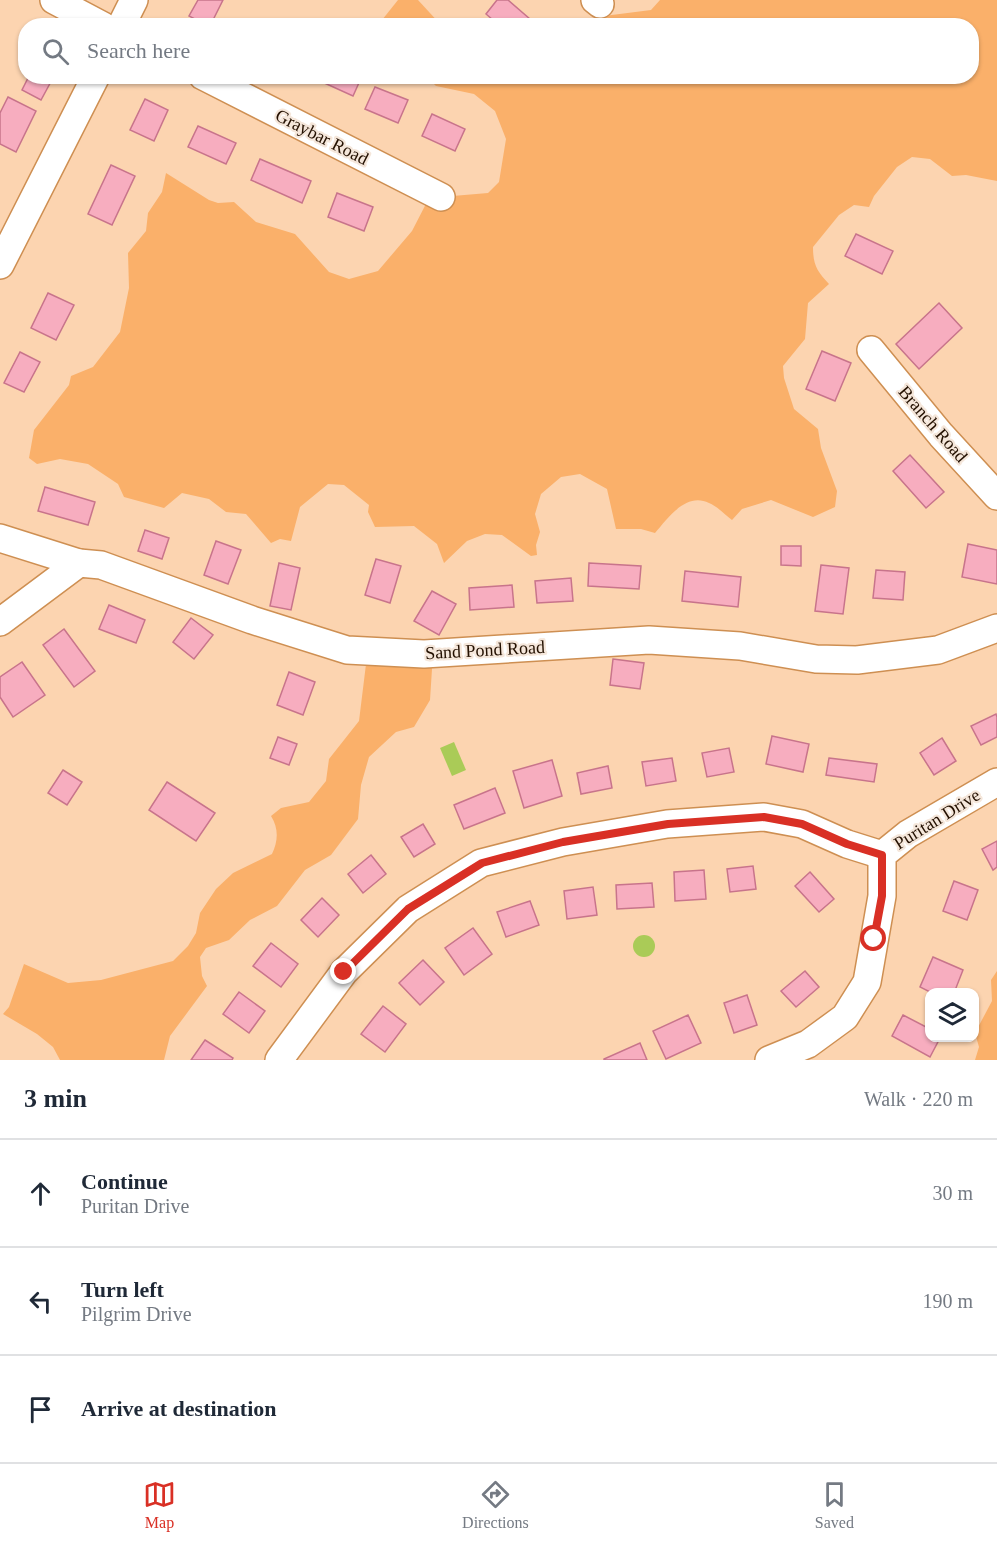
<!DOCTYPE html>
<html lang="en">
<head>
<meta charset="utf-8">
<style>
  :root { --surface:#fff; --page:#f6f6f7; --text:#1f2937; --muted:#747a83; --line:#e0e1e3; --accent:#d93025 }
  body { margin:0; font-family:Georgia,serif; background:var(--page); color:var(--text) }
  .controls { position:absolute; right:18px; bottom:18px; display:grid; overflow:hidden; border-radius:12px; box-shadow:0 2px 4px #0004 }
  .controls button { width:54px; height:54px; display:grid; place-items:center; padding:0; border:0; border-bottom:2px solid var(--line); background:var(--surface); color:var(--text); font:30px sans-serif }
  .stop { position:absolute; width:18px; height:18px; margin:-14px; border:4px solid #d93025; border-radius:50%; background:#fff }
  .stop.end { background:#d93025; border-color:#fff; box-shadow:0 2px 6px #0008 }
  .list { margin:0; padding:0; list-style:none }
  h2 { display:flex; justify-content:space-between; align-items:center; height:78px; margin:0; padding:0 24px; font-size:26px }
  h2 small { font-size:20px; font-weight:400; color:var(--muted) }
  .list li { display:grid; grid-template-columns:39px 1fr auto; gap:18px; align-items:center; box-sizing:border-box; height:108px; padding:0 24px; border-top:2px solid var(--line) }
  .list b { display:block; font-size:22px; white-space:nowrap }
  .list p { margin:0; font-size:20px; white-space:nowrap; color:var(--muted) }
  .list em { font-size:20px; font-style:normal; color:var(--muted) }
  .icon { flex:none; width:33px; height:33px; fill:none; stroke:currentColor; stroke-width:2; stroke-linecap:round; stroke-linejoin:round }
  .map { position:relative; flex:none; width:997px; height:1060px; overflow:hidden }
  .search { position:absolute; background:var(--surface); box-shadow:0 2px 4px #0004; left:18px; right:18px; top:18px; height:66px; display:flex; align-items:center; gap:15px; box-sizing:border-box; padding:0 21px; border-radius:24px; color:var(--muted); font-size:22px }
  .sheet { height:402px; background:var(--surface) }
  nav { display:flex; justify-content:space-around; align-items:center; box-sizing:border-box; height:84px; border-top:2px solid var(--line); background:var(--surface); font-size:16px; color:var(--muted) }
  nav a { display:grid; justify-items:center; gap:3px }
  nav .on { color:var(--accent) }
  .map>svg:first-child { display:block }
  .green { fill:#fab06a }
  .water { fill:#aacb57 }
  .building { fill:#f7adbf; stroke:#c8748b; stroke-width:1.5 }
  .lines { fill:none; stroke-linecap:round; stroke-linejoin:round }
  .minor-casing { stroke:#ce8f52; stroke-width:30 }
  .minor { stroke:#fff; stroke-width:27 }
  .route { stroke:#d93025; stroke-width:8 }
  .labels { text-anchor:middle; stroke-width:4.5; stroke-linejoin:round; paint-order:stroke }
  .street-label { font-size:18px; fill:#231001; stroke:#f5e7db }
</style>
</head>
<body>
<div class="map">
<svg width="997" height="1060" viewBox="0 0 997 1060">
  <rect width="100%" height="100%" fill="#fcd4b0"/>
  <g class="green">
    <polygon points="398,0 418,0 441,25 378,25"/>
    <path d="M660 0H997V181L966 175 952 176 930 159 912 157 897 167 874 196 869 207 854 205 839 215 813 247C813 265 817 271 829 284L808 303 805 339 783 366 784 378 794 409 818 429 821 448 837 491 835 507 813 517 771 500 742 509 732 520C725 515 717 506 709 503 686 492 668 518 655 533L641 529H616L607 489 580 474 561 477 541 494 535 514 540 532 536 545 537 555 531 556 502 535 485 534 467 541 444 563 437 544 414 526 375 527 368 512 369 505 344 485 328 484 300 507 291 541 280 539 271 543 246 514 226 512 209 499 182 493 164 508 124 497 118 484 88 464 60 459 37 464 29 458 34 430 69 385 71 376 93 367 120 332 129 288 128 253 146 231 148 213 162 192 166 173 209 200 218 203 234 202 256 222 295 234 329 272 349 279 378 271 412 231 429 198 488 193 499 182 506 139 495 111 474 94 436 86 427 77H506L526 84 548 76H972V26L595 25 596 17 651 10Z"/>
    <path d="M367 656 431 657 432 669 430 700 414 727 396 732 369 757 361 785 358 819 331 855 305 870 277 906 250 920 229 940 206 948 200 957 202 976 207 986 170 1036 164 1060H60L53 1047 37 1034 3 1014 9 1007 24 964 68 983 101 980 173 961 188 946 196 933 200 913 216 889 233 873 272 854C278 841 279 829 271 816L281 808 309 802 326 781 329 759 359 721Z"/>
    <polygon points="997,971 997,1060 975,1060 979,1047 975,1033 992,1001 991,980"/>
  </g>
  <g class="water">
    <polygon points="454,742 466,770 452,776 440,748"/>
    <circle cx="644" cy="946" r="11"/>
  </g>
  <g class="building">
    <polygon points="198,0 223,0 210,26 208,26 189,16"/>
    <polygon points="497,0 508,0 538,26 500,26 486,14"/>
    <polygon points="29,76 54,76 41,100 22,90"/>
    <polygon points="309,76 362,76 353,96"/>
    <polygon points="375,87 408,100 398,123 365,109"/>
    <polygon points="8,97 36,111 16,152 0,144 0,113"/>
    <polygon points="145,99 168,110 154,141 130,130"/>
    <polygon points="432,114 465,129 455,151 422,136"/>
    <polygon points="198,126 236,143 226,164 188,147"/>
    <polygon points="260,159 311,181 302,203 251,180"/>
    <polygon points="111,165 135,176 112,225 88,214"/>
    <polygon points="337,193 373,207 364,231 328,217"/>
    <polygon points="856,234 893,251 882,274 845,256"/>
    <polygon points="48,293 74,305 56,340 31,328"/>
    <polygon points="939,303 962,328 919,369 896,344"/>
    <polygon points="822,351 851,363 835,401 806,389"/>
    <polygon points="20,352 40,362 24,392 4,383"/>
    <polygon points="910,455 944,492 926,508 893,471"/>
    <polygon points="45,487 95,502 88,525 38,511"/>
    <polygon points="145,530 169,538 162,559 138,551"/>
    <polygon points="216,541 241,550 228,584 204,575"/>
    <polygon points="968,544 997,550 997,584 962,577"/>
    <polygon points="781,546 801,546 801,566 781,565"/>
    <polygon points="376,559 401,566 390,603 365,595"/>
    <polygon points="279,563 300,568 291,610 270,606"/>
    <polygon points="589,563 641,566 639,589 588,586"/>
    <polygon points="821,565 849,568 843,614 815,611"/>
    <polygon points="876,570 905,572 903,600 873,598"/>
    <polygon points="685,571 741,577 738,607 682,601"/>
    <polygon points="571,578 573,601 537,603 535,581"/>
    <polygon points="512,585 514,607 470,610 469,588"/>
    <polygon points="432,591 456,604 439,635 414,621"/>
    <polygon points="109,605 145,620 136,643 99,629"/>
    <polygon points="191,618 213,635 194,659 173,642"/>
    <polygon points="64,629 95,671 74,687 43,645"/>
    <polygon points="613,659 644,663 640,689 610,685"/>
    <polygon points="22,662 45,695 13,717 0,697 0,677"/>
    <polygon points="289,672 315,682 303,715 277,705"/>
    <polygon points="996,714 997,717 997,737 981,745 971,726"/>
    <polygon points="772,736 809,744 803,772 766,764"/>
    <polygon points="278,737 297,744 289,765 270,758"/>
    <polygon points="942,738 956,761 934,775 920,753"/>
    <polygon points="729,748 734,772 707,777 702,753"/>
    <polygon points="672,758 676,781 646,786 642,762"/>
    <polygon points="829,758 877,764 874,782 826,775"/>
    <polygon points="552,760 562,796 524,808 513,771"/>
    <polygon points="608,766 612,788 581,794 577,773"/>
    <polygon points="63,770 82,782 67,805 48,793"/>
    <polygon points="167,782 215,813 196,841 149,810"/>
    <polygon points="495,788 505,813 464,829 454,805"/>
    <polygon points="423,824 435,844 414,857 401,837"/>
    <polygon points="997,841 997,867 993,870 982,849"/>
    <polygon points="371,855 386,874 363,893 348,874"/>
    <polygon points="753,866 756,889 730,892 727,869"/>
    <polygon points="704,870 706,899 675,901 674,872"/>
    <polygon points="810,872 834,899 819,912 795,886"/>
    <polygon points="954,881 978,890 967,920 943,911"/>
    <polygon points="652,883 654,907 617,909 616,885"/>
    <polygon points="593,887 597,915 567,919 564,891"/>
    <polygon points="322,898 339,915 318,937 301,920"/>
    <polygon points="530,901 539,925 506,937 497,912"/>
    <polygon points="473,928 492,954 464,975 445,948"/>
    <polygon points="271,943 298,964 281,987 253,966"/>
    <polygon points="933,957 963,970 954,993 932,993 920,987"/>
    <polygon points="423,960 444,982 420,1005 399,983"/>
    <polygon points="805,971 819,987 796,1007 781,991"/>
    <polygon points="239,992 265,1011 249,1033 223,1014"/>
    <polygon points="747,995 757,1025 734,1033 724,1003"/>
    <polygon points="383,1006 406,1024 385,1052 361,1034"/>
    <polygon points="688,1015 701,1043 666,1059 653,1031"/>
    <polygon points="903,1015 930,1029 930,1038 940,1038 930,1057 892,1036"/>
    <polygon points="205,1040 233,1058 232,1060 191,1060"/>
    <polygon points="640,1043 647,1060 604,1060 604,1059"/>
  </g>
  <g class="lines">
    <defs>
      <g id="minor">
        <polyline points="54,0 103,26"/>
        <polyline points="595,0 600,4"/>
        <polyline points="121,26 134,0"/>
        <polyline points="203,76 441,197"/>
        <polyline points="0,265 96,76"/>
        <polyline points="871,350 941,435 997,496"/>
        <polyline points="0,538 79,563"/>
        <polyline points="0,622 79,563 101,565 252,620 347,650 424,654 649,640 740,646 816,659 857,660 938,650 997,628"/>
        <polyline points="279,1060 344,972 408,909 481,863 563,842 667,824 764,817 802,824 847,844 882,855"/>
        <polyline points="769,1060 808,1044 845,1017 867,982 882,896 882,855 908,834 997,782"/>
      </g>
    </defs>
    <use href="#minor" class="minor-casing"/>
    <use href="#minor" class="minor"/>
  </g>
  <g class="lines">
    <polyline class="route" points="344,972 408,909 482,863 563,842 668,824 764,817 802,824 847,844 882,855 882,896 874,939"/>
  </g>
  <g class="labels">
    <g class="street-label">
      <text transform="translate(322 137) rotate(27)" y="6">Graybar Road</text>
      <text transform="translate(933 424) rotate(49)" y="6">Branch Road</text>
      <text transform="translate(485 650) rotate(-3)" y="6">Sand Pond Road</text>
      <text transform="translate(937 819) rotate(-32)" y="6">Puritan Drive</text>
    </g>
  </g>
</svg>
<div class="controls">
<button><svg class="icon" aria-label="layers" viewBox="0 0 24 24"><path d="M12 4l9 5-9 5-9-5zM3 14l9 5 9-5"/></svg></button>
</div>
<div class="stop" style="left:874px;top:939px"></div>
<div class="stop end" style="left:344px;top:972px"></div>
<div class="search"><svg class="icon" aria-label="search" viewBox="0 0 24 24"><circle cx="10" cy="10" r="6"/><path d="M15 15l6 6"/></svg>Search here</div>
</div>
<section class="sheet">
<h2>3 min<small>Walk · 220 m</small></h2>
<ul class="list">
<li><svg class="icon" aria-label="ahead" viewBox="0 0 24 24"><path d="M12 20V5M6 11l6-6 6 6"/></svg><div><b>Continue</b><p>Puritan Drive</p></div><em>30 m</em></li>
<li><svg class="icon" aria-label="left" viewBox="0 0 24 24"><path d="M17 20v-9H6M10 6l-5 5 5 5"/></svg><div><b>Turn left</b><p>Pilgrim Drive</p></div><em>190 m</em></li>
<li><svg class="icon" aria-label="arrive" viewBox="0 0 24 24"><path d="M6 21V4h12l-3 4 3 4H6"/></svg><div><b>Arrive at destination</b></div></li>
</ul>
</section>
<nav>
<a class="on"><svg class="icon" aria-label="map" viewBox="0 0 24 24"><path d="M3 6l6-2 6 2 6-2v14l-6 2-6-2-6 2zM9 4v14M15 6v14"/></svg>Map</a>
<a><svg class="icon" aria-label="directions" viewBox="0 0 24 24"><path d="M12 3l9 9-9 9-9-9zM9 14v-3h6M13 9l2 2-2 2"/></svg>Directions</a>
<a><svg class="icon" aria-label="saved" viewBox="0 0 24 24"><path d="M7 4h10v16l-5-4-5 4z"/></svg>Saved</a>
</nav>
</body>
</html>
